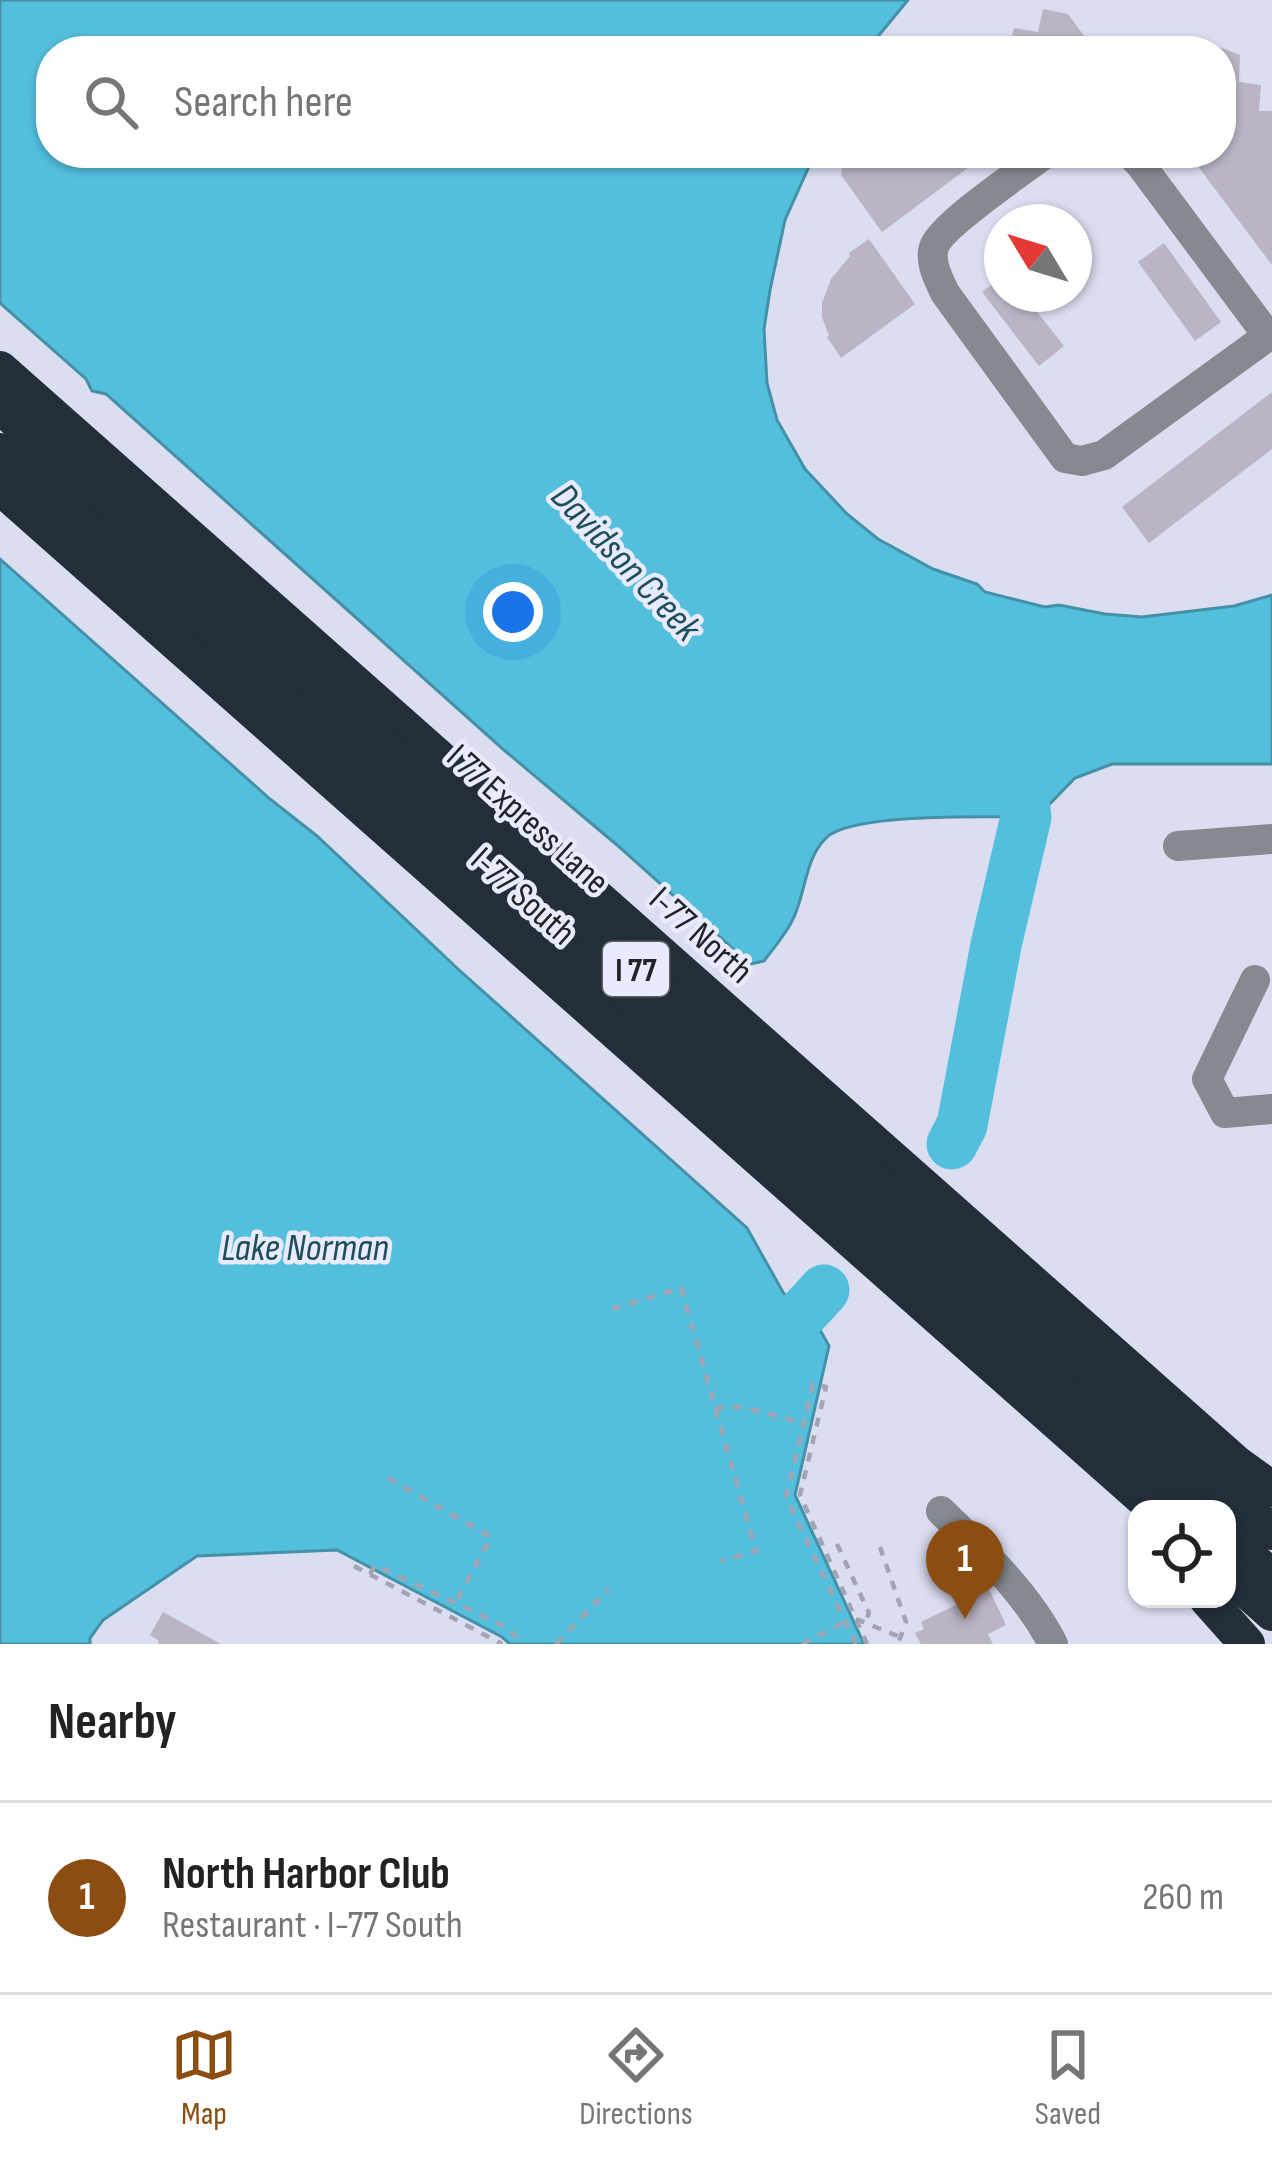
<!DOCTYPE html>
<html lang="en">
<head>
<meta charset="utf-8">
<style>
  :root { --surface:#fff; --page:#f2f2f2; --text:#222; --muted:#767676; --line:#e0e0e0; --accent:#8b4d11 }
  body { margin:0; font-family:"Sofia Sans Condensed",sans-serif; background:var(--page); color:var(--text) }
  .controls { position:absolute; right:36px; bottom:36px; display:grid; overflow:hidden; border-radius:24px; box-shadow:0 3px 9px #0004 }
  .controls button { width:108px; height:108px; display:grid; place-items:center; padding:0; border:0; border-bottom:3px solid var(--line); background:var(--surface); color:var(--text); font:60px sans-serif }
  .compass { position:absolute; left:984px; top:204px; width:108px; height:108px; border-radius:50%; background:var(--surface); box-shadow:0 3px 9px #0004; rotate:308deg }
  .you { position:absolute; left:513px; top:612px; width:42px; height:42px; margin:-30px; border:9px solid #fff; border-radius:50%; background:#1a73e8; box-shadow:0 0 0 18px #1a73e833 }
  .badge { display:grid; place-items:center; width:78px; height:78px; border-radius:50%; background:var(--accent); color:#fff; font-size:39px; font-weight:700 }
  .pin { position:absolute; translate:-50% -99px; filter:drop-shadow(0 3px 6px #0008) }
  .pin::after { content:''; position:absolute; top:63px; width:42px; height:36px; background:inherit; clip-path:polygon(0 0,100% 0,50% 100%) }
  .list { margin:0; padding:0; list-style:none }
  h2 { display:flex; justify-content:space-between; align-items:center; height:156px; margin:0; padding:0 48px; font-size:51px }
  h2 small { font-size:39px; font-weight:400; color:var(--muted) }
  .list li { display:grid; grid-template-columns:78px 1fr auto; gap:36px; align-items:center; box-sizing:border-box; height:192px; padding:0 48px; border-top:3px solid var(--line) }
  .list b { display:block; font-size:45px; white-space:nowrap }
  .list p { margin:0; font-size:39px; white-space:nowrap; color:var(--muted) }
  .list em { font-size:39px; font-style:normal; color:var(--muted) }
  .icon { flex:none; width:66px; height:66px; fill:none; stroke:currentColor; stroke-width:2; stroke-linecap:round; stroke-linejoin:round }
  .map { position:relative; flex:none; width:1272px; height:1644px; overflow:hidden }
  .search { position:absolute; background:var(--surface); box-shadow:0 3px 9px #0004; left:36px; right:36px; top:36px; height:132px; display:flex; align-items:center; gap:30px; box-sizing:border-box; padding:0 42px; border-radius:48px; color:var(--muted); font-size:45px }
  .sheet { height:348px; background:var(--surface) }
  nav { display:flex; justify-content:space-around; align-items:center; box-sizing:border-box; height:168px; border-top:3px solid var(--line); background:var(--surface); font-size:33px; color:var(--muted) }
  nav a { display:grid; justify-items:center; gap:6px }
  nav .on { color:var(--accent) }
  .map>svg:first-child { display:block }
  .water { fill:#53bfdd; stroke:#4490a7; stroke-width:3 }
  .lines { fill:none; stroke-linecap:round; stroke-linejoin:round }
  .river { stroke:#53bfdd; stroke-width:51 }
  .building { fill:#bab4c4 }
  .path { stroke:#a1a4b3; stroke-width:4.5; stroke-dasharray:9 9; stroke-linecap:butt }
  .minor { stroke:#848a90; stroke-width:30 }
  .highway { stroke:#232e39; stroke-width:36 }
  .labels { text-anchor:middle; stroke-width:9; stroke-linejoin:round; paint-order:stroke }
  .shield { fill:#e7ebfd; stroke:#5c5f69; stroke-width:3 }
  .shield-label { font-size:33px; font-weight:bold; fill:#212329 }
  .street-label { font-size:36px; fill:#212329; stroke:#e7ebfd }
  .water-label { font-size:39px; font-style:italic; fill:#204f5c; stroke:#e7ebfd }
</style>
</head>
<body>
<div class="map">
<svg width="1272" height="1644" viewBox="0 0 1272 1644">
  <rect width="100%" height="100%" fill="#dadef0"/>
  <g class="water">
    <path d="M0 0H908L866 51H51V153H815L785 220 770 290 764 329 767 383 777 420 805 469 847 514 878 539 933 569 977 584 985 592 1045 607 1059 605 1105 614 1142 617 1234 606 1272 595V764H1112L1075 778 1037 817C996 817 852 812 826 838 803 861 806 897 791 923 784 936 773 949 764 961L750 964 617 845 504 750 106 394 92 391 86 379 0 303Z"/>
    <polygon points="0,559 270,799 317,836 458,969 747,1228 784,1294 808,1308 829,1346 795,1495 864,1644 510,1644 502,1637 337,1550 197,1556 103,1620 90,1638 90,1644 0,1644"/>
  </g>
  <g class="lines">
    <g class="river">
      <polyline points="952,1144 962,1125 996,945 1026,817 1018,757 1012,748"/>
      <path d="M747 1304C787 1334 793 1325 824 1290"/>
    </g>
  </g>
  <g class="building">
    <polygon points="1043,9 1068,14 1095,51 1008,51 1014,28 1038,32"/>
    <polygon points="1214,45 1240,55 1239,82 1261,85 1259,111 1272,111 1272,265 1188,153 1221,153 1221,51 1206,51"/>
    <polygon points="844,153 988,153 882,232 841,175"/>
    <polygon points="869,239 915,304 841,358 827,337 829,336 822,317 822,303 831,279 850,256 849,253"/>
    <polygon points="1164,243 1221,322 1195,341 1138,262"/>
    <polygon points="1002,276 1002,294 1023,294 1064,346 1039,366 982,292"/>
    <polygon points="1272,392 1272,449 1149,543 1122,507"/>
    <polygon points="989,1589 1006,1625 988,1634 993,1644 921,1644 915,1633 924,1629 921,1622"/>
    <polygon points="163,1612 221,1644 158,1644 159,1641 150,1635"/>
  </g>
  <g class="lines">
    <g class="path">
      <polyline points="612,1309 681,1288 756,1551 721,1561"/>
      <polyline points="715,1408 742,1407 803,1423"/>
      <polyline points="388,1478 491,1537 455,1604"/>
      <polyline points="837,1544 869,1613 865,1623"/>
      <polyline points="880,1547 906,1622 898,1644"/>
      <polyline points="354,1566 502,1644"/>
      <polyline points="370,1574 375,1565 506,1627 524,1644"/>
      <polyline points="856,1619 900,1637"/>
      <polyline points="556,1644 609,1589"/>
      <polyline points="802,1644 845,1622"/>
      <polyline points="856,1644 786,1497 813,1384 826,1387 800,1495 867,1644"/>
    </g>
    <g class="minor">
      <path d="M1046 153C1024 170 941 225 934 247 929 262 939 280 945 293L1065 458 1082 461 1104 455 1268 336 1140 164 1129 153"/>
      <polyline points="1178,846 1272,839"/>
      <polyline points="1255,980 1207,1079 1225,1113 1272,1109"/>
      <path d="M941 1511C982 1551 1027 1593 1053 1644"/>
    </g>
    <g class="highway">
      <polyline points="0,369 1237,1464 1272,1489"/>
      <polyline points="0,406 1272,1532"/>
      <polyline points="0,451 1195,1509"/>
      <polyline points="0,487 1155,1509"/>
      <polyline points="1227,1537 1272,1577"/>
      <polyline points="1227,1573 1272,1613"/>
      <polyline points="1207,1599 1247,1644"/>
    </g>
  </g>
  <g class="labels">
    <rect class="shield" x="603" y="942" width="66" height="54" rx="9"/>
    <g class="shield-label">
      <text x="636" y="981">I 77</text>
    </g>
    <g class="street-label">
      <text transform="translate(529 818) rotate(42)" y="13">I 77 Express Lane</text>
      <text transform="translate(524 895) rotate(42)" y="13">I-77 South</text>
      <text transform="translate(702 934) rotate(42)" y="13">I-77 North</text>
    </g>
    <g class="water-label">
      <text transform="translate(627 561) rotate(47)" y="14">Davidson Creek</text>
      <text x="305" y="1260">Lake Norman</text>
    </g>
  </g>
</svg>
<div class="controls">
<button><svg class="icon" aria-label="locate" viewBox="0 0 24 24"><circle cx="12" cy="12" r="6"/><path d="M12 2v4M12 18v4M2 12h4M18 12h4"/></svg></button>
</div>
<svg class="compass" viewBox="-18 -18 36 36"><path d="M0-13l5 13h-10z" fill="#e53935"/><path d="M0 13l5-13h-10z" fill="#767676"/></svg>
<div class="you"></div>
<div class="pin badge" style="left:965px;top:1619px">1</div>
<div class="search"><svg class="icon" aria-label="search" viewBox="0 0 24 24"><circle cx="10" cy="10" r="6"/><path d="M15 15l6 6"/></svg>Search here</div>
</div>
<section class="sheet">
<h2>Nearby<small></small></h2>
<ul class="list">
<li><span class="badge">1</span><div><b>North Harbor Club</b><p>Restaurant · I-77 South</p></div><em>260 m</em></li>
</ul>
</section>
<nav>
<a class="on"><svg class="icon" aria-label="map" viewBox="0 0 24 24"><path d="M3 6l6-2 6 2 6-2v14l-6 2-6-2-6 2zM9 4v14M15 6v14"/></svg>Map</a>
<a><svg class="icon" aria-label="directions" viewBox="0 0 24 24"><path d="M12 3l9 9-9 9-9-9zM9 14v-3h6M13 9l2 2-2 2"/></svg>Directions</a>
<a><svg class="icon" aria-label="saved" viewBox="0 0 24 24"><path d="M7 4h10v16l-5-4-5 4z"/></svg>Saved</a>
</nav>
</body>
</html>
